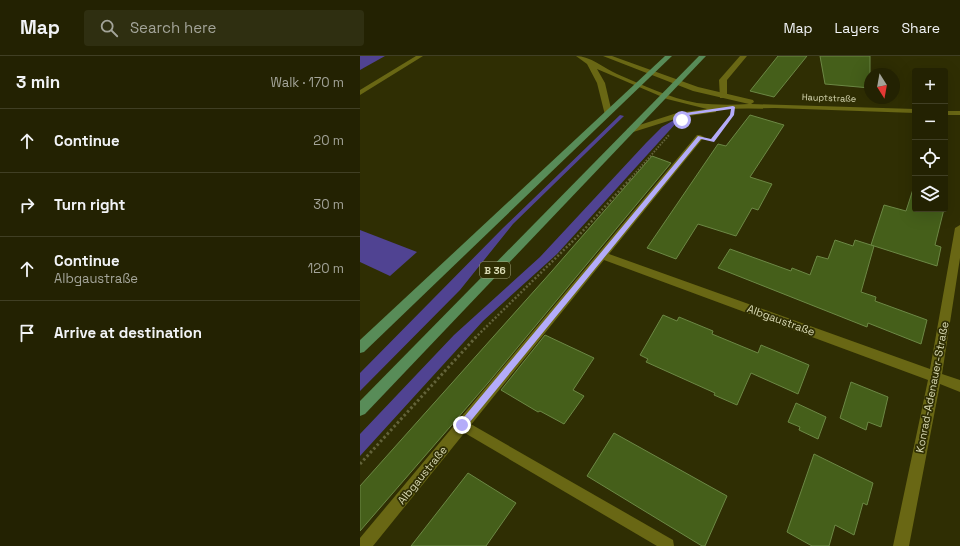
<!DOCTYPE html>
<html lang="en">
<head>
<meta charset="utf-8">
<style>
  :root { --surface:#232202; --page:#2f2f11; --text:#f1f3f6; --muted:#a3a499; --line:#403f24 }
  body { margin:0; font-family:"Space Grotesk",sans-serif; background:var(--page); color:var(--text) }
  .controls { position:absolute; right:12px; top:12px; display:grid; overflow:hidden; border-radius:4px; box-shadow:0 4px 16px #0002 }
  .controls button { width:36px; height:36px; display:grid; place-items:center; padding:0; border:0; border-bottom:1px solid var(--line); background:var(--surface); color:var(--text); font:20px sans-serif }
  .compass { position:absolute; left:504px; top:12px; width:36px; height:36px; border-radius:50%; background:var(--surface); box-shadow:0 4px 16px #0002; rotate:169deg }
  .stop { position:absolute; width:12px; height:12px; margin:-9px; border:3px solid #b4acf9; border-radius:50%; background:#fff }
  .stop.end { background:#b4acf9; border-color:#fff; box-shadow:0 1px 4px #0008 }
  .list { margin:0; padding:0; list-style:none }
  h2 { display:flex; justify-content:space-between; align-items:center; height:52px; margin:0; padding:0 16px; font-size:17px }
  h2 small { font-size:13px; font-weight:400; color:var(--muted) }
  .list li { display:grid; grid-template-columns:26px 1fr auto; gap:12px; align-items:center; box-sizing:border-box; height:64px; padding:0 16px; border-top:1px solid var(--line) }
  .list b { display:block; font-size:15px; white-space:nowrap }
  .list p { margin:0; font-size:13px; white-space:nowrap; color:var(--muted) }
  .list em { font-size:13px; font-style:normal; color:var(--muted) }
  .icon { flex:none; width:22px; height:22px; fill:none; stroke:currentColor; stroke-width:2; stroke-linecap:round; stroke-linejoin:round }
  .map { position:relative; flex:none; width:600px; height:490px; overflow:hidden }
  header { display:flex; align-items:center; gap:24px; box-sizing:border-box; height:56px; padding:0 20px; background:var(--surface); border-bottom:1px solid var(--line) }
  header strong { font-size:19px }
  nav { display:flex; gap:22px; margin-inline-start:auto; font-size:14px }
  .search { width:280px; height:36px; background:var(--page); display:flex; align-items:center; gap:10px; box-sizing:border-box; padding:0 14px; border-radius:4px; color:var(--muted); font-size:15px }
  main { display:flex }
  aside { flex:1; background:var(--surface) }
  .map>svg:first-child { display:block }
  .green { fill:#504392 }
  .building { fill:#455f1a; stroke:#6c8845 }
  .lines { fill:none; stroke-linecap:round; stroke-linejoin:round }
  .path-far2 { stroke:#636339; stroke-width:2; stroke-dasharray:1.5 1.5; stroke-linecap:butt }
  .path-far1 { stroke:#636339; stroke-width:2.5; stroke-dasharray:2 2; stroke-linecap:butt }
  .path { stroke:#636339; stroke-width:3; stroke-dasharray:2.5 2.5; stroke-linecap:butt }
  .service { fill:#696714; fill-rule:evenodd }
  .minor { fill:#696714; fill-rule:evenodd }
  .tertiary { fill:#696714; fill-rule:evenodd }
  .primary { fill:#588c58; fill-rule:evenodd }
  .route { fill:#b4acf9 }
  .labels { text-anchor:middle; stroke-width:3.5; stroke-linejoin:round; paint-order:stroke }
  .far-street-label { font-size:9px; fill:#d8d9b3; stroke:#2f2e03 }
  .shield { fill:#2f2e03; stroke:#a5a67e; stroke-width:1 }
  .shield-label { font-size:10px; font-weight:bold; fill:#d8d9b3 }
  .street-label { font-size:11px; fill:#d8d9b3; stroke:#2f2e03 }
</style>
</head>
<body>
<header>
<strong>Map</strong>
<div class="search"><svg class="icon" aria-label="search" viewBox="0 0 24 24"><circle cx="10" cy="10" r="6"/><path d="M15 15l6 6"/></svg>Search here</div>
<nav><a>Map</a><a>Layers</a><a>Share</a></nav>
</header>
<main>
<aside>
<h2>3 min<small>Walk · 170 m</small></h2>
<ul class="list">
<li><svg class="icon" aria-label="ahead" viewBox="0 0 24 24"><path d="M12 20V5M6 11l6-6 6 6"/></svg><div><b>Continue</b></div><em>20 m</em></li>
<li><svg class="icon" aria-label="right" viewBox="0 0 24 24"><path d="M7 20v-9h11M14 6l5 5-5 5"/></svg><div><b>Turn right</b></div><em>30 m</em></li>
<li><svg class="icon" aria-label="ahead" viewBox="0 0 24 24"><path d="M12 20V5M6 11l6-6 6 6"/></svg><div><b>Continue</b><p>Albgaustraße</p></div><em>120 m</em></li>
<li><svg class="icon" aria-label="arrive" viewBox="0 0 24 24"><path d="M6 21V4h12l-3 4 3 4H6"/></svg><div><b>Arrive at destination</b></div></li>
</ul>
</aside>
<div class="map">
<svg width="600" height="490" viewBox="0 0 600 490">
  <rect width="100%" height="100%" fill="#2f2e03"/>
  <g class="green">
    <polygon points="0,0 25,0 0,14"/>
    <polygon points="260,59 264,60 153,168 100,234 0,335 0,317 143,172"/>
    <polygon points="314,64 318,65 197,198 123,265 0,400 0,378 94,279 180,201 286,87 302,71"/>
    <polygon points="0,174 57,196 30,220 0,206"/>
  </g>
  <g class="building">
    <polygon points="418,0 447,0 414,41 390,35"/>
    <polygon points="460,0 510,0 510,32 465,28"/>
    <polygon points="390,59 424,69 390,121 412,128 398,154 392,152 376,180 338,168 316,203 287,192 358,88 366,90"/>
    <polygon points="292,100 311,107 128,327 0,475 0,430 192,215"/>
    <polygon points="555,127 555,153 584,153 575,189 581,191 577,210 511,189 524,149 546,155"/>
    <polygon points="475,184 493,190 495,184 514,190 501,236 516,241 515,245 567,264 561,288 508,267 507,271 358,212 370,193 431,215 432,212 450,219 457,200 468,203"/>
    <polygon points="303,259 317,265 319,261 353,275 352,278 398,297 401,289 449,309 438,338 391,317 377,349 354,339 355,337 286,306 288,303 280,299"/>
    <polygon points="185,279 234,302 213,334 224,340 204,368 180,355 178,356 141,334"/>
    <polygon points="491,326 528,341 521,371 508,366 506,374 480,362"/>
    <polygon points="436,347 466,361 458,383 439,374 440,371 428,366"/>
    <polygon points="254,377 367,440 345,490 342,490 227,420"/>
    <polygon points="454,398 513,427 507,449 503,447 494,479 475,469 469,490 452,490 427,476"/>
    <polygon points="108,417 156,447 126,490 51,490"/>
  </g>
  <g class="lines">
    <g class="path-far2">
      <polyline points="357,79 367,66"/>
      <polyline points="270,123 309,79"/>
    </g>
    <polyline class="path-far1" points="115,282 221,177 271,122"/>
    <polyline class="path" points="0,408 116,281"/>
    <g class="service">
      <polygon points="56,0 63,0 0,39 0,34"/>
      <polygon points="102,363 313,484 314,490 297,490 98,373 96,369 98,365"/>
    </g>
    <g class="minor">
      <polygon points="380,0 387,0 367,24 367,40 363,42 360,42 359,24"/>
      <polygon points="337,79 340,79 344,81 249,198 570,313 595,172 600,169 600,202 582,318 600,324 600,336 580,328 549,490 533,490 568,324 244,204 13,490 0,490 0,482"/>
    </g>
    <g class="tertiary">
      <path d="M216 0C230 0 244 12 257 18 283 29 309 42 337 47 354 49 372 49 389 48L333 35 243 0H252L338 31 393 44 394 46 391 48 555 53V57L415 52 356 53V56L321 61 270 77H267V73L317 57 347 53 307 43 237 13 245 27 252 57 248 59H245L237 27 227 8Z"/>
      <rect x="585" y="55" width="15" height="4"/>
    </g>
    <g class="primary">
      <polygon points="305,0 312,0 4,296 0,297 0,284"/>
      <polygon points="339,0 346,0 5,358 0,360 0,345"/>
    </g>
  </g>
  <polygon class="route" points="373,50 375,51 374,59 354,86 341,83 105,372 99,372 99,367 338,80 351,83 370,59 371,53 322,60 324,64 322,66 319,64 318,58"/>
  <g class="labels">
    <g class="far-street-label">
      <text transform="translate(469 42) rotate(2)" y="3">Hauptstraße</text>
    </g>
    <rect class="shield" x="120" y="206" width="30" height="16" rx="3"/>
    <g class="shield-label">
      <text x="135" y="218">B 36</text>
    </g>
    <g class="street-label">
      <text transform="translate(421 264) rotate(20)" y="4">Albgaustraße</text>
      <text transform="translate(572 331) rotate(-79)" y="4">Konrad-Adenauer-Straße</text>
      <text transform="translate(62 419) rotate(-51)" y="4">Albgaustraße</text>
    </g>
  </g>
</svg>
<div class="controls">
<button>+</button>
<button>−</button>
<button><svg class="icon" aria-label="locate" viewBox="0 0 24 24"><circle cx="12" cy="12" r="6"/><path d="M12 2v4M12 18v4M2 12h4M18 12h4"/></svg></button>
<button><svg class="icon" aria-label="layers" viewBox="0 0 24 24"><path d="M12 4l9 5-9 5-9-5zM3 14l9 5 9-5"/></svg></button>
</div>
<svg class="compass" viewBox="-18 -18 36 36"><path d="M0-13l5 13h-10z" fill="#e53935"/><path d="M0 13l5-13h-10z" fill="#a3a499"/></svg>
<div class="stop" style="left:322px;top:64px"></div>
<div class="stop end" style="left:102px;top:369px"></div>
</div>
</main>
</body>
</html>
